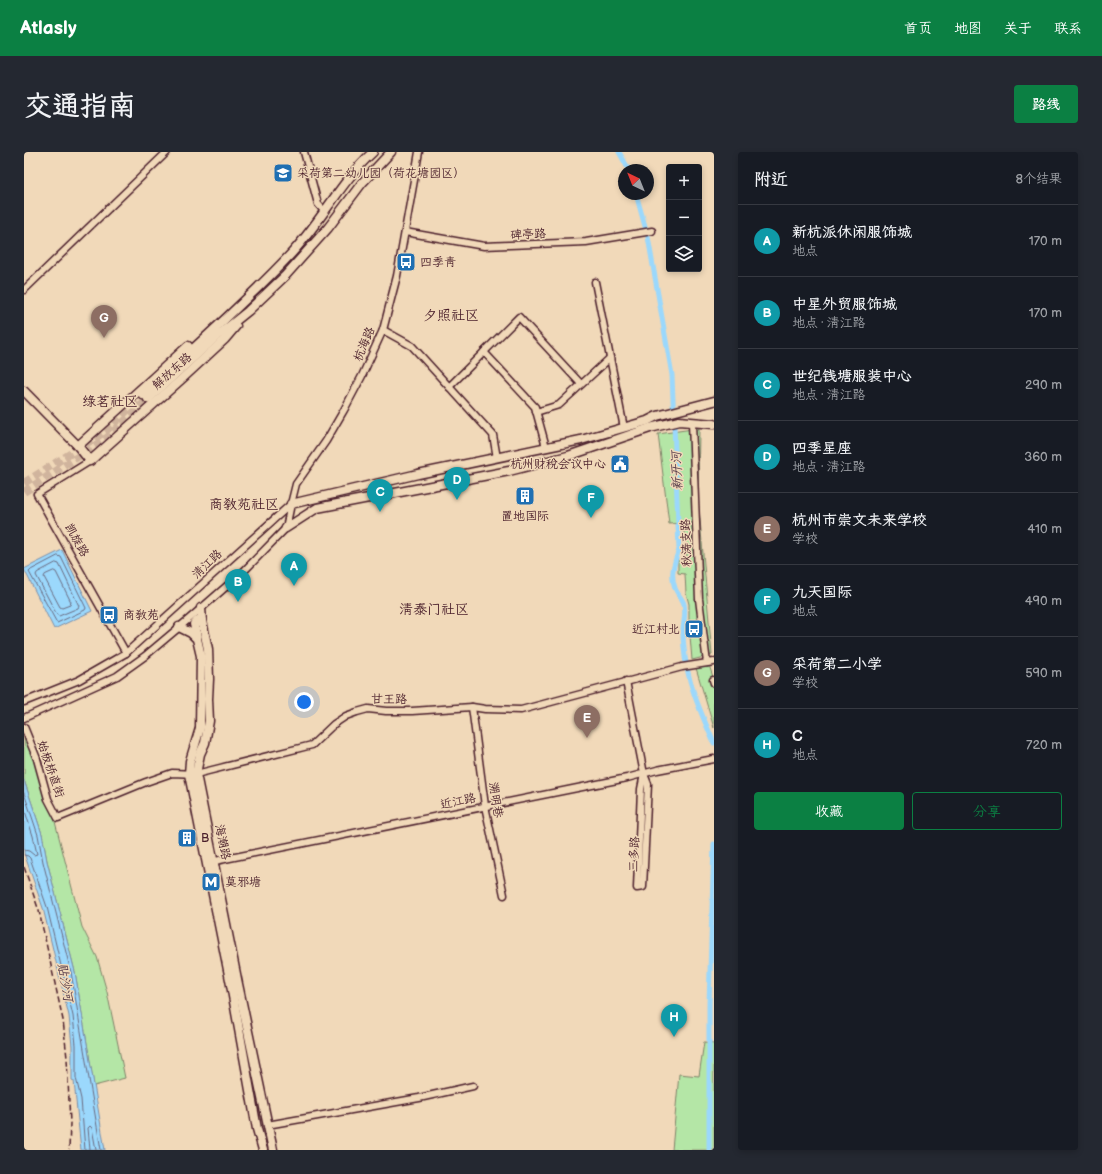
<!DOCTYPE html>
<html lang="zh">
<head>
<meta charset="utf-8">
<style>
  :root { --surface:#171b24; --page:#242831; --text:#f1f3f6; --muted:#9ea1a6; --line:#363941; --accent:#0b8043 }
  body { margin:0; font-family:"Balsamiq Sans","LXGW WenKai TC",sans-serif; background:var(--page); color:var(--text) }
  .controls { position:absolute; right:12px; top:12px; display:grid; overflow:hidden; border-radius:4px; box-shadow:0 2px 6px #0003 }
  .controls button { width:36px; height:36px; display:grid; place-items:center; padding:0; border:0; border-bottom:1px solid var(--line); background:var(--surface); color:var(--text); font:20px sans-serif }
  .compass { position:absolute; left:594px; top:12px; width:36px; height:36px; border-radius:50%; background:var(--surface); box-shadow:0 2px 6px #0003; rotate:317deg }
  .you { position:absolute; left:280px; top:550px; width:14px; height:14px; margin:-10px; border:3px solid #fff; border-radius:50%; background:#1a73e8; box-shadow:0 0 0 6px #1a73e833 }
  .badge { display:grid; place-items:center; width:26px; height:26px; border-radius:50%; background:var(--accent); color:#fff; font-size:13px; font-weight:700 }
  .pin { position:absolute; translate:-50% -33px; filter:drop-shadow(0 1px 2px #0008) }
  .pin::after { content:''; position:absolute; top:21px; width:14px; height:12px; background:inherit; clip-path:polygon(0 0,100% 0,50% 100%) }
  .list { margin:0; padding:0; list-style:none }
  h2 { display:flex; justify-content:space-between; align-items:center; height:52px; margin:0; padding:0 16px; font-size:17px }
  h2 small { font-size:13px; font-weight:400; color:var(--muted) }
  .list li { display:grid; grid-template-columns:26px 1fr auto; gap:12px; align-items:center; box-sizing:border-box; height:72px; padding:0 16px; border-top:1px solid var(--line) }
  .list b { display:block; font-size:15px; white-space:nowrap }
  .list p { margin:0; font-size:13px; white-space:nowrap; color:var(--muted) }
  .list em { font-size:13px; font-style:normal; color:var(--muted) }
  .actions { display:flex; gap:8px; padding:12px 16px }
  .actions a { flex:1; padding:9px 0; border:1px solid var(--accent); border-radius:4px; text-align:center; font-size:14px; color:var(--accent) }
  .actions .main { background:var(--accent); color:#fff }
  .icon { flex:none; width:22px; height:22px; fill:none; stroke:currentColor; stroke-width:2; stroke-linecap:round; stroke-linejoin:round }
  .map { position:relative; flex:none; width:690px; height:998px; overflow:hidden; border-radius:4px }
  header { display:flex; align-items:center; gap:24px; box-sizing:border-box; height:56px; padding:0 20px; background:var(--accent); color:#fff }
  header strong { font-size:19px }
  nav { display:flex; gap:22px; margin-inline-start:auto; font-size:14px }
  .intro { display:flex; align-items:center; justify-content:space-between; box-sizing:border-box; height:96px; padding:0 24px }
  h1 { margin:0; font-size:28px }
  .button { padding:10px 18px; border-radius:4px; background:var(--accent); color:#fff; font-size:14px; font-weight:700 }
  main { display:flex; gap:24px; padding:0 24px }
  aside { flex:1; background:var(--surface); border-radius:4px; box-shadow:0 2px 6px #0003 }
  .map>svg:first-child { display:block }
  .green { fill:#b4e6a6; stroke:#7f8268 }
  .water { fill:#9bd8fc; stroke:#7b8ea8 }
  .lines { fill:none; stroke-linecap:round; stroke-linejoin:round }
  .shore { stroke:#6a697f; stroke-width:1 }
  .canal { stroke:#9bd8fc; stroke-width:5 }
  .major-tunnel { stroke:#d0b49d; stroke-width:8; stroke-dasharray:8 4; stroke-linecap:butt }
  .minor-casing { stroke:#4a1f2b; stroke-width:9 }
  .major-casing { stroke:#4a1f2b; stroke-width:11 }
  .minor { stroke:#f1d9b9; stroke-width:6 }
  .major { stroke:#f1d9b9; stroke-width:8 }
  .rail { stroke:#4a1f2b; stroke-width:1.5; stroke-dasharray:6 3; stroke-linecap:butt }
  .labels { text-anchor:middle; stroke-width:3; stroke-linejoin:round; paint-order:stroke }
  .poi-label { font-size:12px; fill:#4a1f2b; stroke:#f1d9b9; text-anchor:start }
  .street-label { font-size:12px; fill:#4a1f2b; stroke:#f1d9b9 }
  .water-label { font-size:13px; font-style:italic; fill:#563b4a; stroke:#f1d9b9 }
  .quarter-label { font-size:14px; fill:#4a1f2b; stroke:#f1d9b9 }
</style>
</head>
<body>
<header>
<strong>Atlasly</strong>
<nav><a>首页</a><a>地图</a><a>关于</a><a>联系</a></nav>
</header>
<div class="intro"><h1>交通指南</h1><a class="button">路线</a></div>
<main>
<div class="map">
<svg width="690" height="998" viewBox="0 0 690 998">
  <rect width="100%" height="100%" fill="#f1d9b9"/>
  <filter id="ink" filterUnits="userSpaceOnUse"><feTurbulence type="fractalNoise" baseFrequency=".025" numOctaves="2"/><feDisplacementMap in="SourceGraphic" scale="8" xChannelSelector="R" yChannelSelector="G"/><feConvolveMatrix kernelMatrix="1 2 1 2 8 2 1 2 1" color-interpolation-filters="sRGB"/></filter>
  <g filter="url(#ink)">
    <g class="green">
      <polygon points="675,276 674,345 688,503 668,508 665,471 665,452 662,441 661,422 654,421 654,408 663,406 659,371 645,372 634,282"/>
      <polygon points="685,513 690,528 690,576 672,516"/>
      <polygon points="0,583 28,658 58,775 73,805 83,840 101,926 70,934 51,820 23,709 18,682 0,628"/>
      <polygon points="680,890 690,891 690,998 648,998 655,922 675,924"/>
    </g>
    <g class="water">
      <polygon points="38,398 68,459 30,477 0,417"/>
      <polygon points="0,628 18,682 23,709 51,820 81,998 57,998 50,929 48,928 48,894 45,864 19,756 0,701"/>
    </g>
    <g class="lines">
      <g class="shore">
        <polygon points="34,404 37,405 62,456 61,458 33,471 5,420 7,418"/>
        <polygon points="32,411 35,412 55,454 54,456 35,464 33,463 12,423 13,421"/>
        <polygon points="30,419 32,420 47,450 46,453 38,456 36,455 20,425 21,423"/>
        <polyline points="0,641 14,683 19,710 47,820 77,998"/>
        <polyline points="0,656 9,684 13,702 10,703 5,699 0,698"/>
        <polyline points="0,703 4,704 6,706 23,755 49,864 52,893 52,926 57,947 61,998"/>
        <polyline points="66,998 64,976 66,974 68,976 72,998"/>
      </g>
      <g class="canal">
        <polyline points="595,0 605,18"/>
        <path d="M612 42 624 85 648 223 655 398C650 411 646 423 651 436 653 442 659 447 660 452 662 461 660 468 659 477 659 482 659 489 660 495 662 528 677 561 690 591"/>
        <polyline points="685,998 685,851 690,692"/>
      </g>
      <g class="major-tunnel">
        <polyline points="0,331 82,279 119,243"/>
        <polyline points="0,340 84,285 124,247"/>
      </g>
      <defs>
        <g id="minor">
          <polyline points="280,0 294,52 301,60"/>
          <polyline points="381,80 460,94 562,90 628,79"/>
          <polyline points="571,130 600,276"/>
          <polyline points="0,138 143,0"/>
          <polyline points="359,178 388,194 469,283 473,306"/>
          <polyline points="460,200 511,255 522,295"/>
          <polyline points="425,235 495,165 557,232"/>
          <polyline points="512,260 535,253 586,206"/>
          <polyline points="668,271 675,447 683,511"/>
          <polyline points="66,309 13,342 102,501"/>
          <polyline points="689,528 690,531"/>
          <polyline points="602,529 620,622 624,632 619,735 613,736 617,637 620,622"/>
          <polyline points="0,550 55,528 102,501 267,352"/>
          <polyline points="448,555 461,654 480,743"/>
          <polyline points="0,566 93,524 121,504 165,467 220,419 262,376 267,352 272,332 302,289 320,258 338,224 359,178 373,124 395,0"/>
          <polyline points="0,575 13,607 24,647 34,666 122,630 148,621 172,622 288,593 310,572 322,564 333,560 344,557 362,559 388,559 448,555 461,557 497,558 658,515 690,510"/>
          <polyline points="186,710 603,626 633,618 690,607"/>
          <polyline points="243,973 395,946 449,934"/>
        </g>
        <g id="major">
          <polyline points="0,239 54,294 66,309 161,224 201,187 212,174"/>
          <path d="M119 243C168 197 219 153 265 104 296 72 316 30 349 0"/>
          <polyline points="124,247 193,184 224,159 261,124 304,76 338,31 367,0"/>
          <polyline points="54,294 164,194"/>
          <polyline points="267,352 394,322 557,288 623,269 633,264 690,249"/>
          <polyline points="262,376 293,356 485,319 544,304 626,276 655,269 690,272"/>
          <polyline points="177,456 178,469 184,497 185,527 184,547 185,569 181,591 176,602 172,622 214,832 249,998"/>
          <polyline points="155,475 167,481 173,487 177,504 176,576 166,609 165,622 207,833 233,977 239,998"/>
          <polyline points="173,485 170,472 174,468 178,469"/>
        </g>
      </defs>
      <use href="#minor" class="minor-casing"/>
      <use href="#major" class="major-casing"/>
      <use href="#minor" class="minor"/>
      <use href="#major" class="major"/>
      <polyline class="rail" points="0,715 15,759 39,868 43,906 46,971 45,998"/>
    </g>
  </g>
  <defs>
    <symbol id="school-square" viewBox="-11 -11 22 22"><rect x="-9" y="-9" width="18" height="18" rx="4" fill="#1f6fb2" stroke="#f1d9b9"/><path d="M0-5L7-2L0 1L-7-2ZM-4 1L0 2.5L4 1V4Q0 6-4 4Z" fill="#fff"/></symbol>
    <symbol id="bus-square" viewBox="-11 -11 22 22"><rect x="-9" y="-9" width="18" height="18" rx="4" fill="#1f6fb2" stroke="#f1d9b9"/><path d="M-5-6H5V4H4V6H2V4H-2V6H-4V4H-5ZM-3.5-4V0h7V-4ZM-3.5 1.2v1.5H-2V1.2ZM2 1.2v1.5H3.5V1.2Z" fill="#fff"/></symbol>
    <symbol id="civic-square" viewBox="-11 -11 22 22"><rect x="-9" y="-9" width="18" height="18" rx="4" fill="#1f6fb2" stroke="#f1d9b9"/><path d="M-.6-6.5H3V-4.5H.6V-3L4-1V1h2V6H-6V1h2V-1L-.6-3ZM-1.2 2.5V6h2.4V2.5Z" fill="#fff"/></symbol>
    <symbol id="building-square" viewBox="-11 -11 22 22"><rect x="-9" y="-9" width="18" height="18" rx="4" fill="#1f6fb2" stroke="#f1d9b9"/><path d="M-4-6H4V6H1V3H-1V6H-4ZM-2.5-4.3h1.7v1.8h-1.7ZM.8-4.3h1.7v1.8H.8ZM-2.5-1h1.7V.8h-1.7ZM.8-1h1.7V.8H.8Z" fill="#fff"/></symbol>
    <symbol id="metro-square" viewBox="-11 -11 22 22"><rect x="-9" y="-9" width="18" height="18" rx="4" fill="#1f6fb2" stroke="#f1d9b9"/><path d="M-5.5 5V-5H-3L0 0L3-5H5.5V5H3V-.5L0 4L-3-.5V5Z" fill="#fff"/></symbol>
  </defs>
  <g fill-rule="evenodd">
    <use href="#school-square" x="248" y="10" width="22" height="22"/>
    <use href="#bus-square" x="371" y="99" width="22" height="22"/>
    <use href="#civic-square" x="585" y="301" width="22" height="22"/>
    <use href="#building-square" x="490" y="333" width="22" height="22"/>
    <use href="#bus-square" x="74" y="452" width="22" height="22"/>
    <use href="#bus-square" x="659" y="466" width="22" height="22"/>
    <use href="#building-square" x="152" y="675" width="22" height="22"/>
    <use href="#metro-square" x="176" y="719" width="22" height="22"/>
  </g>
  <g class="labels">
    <g class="poi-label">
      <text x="273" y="25">采荷第二幼儿园（荷花塘园区）</text>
      <text x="396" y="114">四季青</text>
      <text x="582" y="316" text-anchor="end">杭州财税会议中心</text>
      <text x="501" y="368" text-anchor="middle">置地国际</text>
      <text x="99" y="467">商教苑</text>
      <text x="656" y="481" text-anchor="end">近江村北</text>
      <text x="177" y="690">B</text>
      <text x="201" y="734">莫邪塘</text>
    </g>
    <g class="street-label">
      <text transform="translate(504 82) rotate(-2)" y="4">碑亭路</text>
      <text transform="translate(340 192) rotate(-67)" y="4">杭海路</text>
      <text transform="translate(148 219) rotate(-42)" y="4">解放东路</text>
      <text transform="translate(53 388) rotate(61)" y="4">凯旋路</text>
      <text transform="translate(662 391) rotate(-92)" y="4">秋涛支路</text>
      <text transform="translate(183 412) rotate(-43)" y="4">清江路</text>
      <text transform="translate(365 547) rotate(1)" y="4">甘王路</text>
      <text transform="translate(27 617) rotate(71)" y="4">始板桥直街</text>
      <text transform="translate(472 648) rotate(81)" y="4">溯明巷</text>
      <text transform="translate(434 649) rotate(-12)" y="4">近江路</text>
      <text transform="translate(199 690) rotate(78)" y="4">海潮路</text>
      <text transform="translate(610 702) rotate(-88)" y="4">三多路</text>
    </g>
    <g class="water-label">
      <text transform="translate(652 319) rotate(-92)" y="5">新开河</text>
      <text transform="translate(42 830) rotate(80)" y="5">贴沙河</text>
    </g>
    <g class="quarter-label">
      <text x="427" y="168">夕照社区</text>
      <text x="86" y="254">绿茗社区</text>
      <text x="220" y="357">商教苑社区</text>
      <text x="410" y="462">清泰门社区</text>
    </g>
  </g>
</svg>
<div class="controls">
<button>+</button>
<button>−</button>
<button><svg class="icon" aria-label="layers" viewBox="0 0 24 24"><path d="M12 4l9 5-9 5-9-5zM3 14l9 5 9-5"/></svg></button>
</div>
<svg class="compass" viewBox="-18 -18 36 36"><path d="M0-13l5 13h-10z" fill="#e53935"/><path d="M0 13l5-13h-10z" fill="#9ea1a6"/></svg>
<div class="you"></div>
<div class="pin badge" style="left:270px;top:434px;background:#0f9aa8">A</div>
<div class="pin badge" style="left:214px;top:450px;background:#0f9aa8">B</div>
<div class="pin badge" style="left:356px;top:360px;background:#0f9aa8">C</div>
<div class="pin badge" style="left:433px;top:348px;background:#0f9aa8">D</div>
<div class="pin badge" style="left:563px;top:586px;background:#8d6e63">E</div>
<div class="pin badge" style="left:567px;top:366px;background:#0f9aa8">F</div>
<div class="pin badge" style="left:80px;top:186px;background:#8d6e63">G</div>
<div class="pin badge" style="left:650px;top:885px;background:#0f9aa8">H</div>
</div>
<aside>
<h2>附近<small>8个结果</small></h2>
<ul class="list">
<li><span class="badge" style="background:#0f9aa8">A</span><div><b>新杭派休闲服饰城</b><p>地点</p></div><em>170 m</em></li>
<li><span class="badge" style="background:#0f9aa8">B</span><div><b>中星外贸服饰城</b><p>地点 · 清江路</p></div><em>170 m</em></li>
<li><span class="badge" style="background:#0f9aa8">C</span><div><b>世纪钱塘服装中心</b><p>地点 · 清江路</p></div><em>290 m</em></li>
<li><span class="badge" style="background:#0f9aa8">D</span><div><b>四季星座</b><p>地点 · 清江路</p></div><em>360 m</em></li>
<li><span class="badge" style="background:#8d6e63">E</span><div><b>杭州市崇文未来学校</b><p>学校</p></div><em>410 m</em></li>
<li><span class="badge" style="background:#0f9aa8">F</span><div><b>九天国际</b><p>地点</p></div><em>490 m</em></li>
<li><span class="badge" style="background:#8d6e63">G</span><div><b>采荷第二小学</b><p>学校</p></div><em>590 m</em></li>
<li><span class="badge" style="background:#0f9aa8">H</span><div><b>C</b><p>地点</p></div><em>720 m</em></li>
</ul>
<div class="actions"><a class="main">收藏</a><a>分享</a></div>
</aside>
</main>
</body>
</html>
